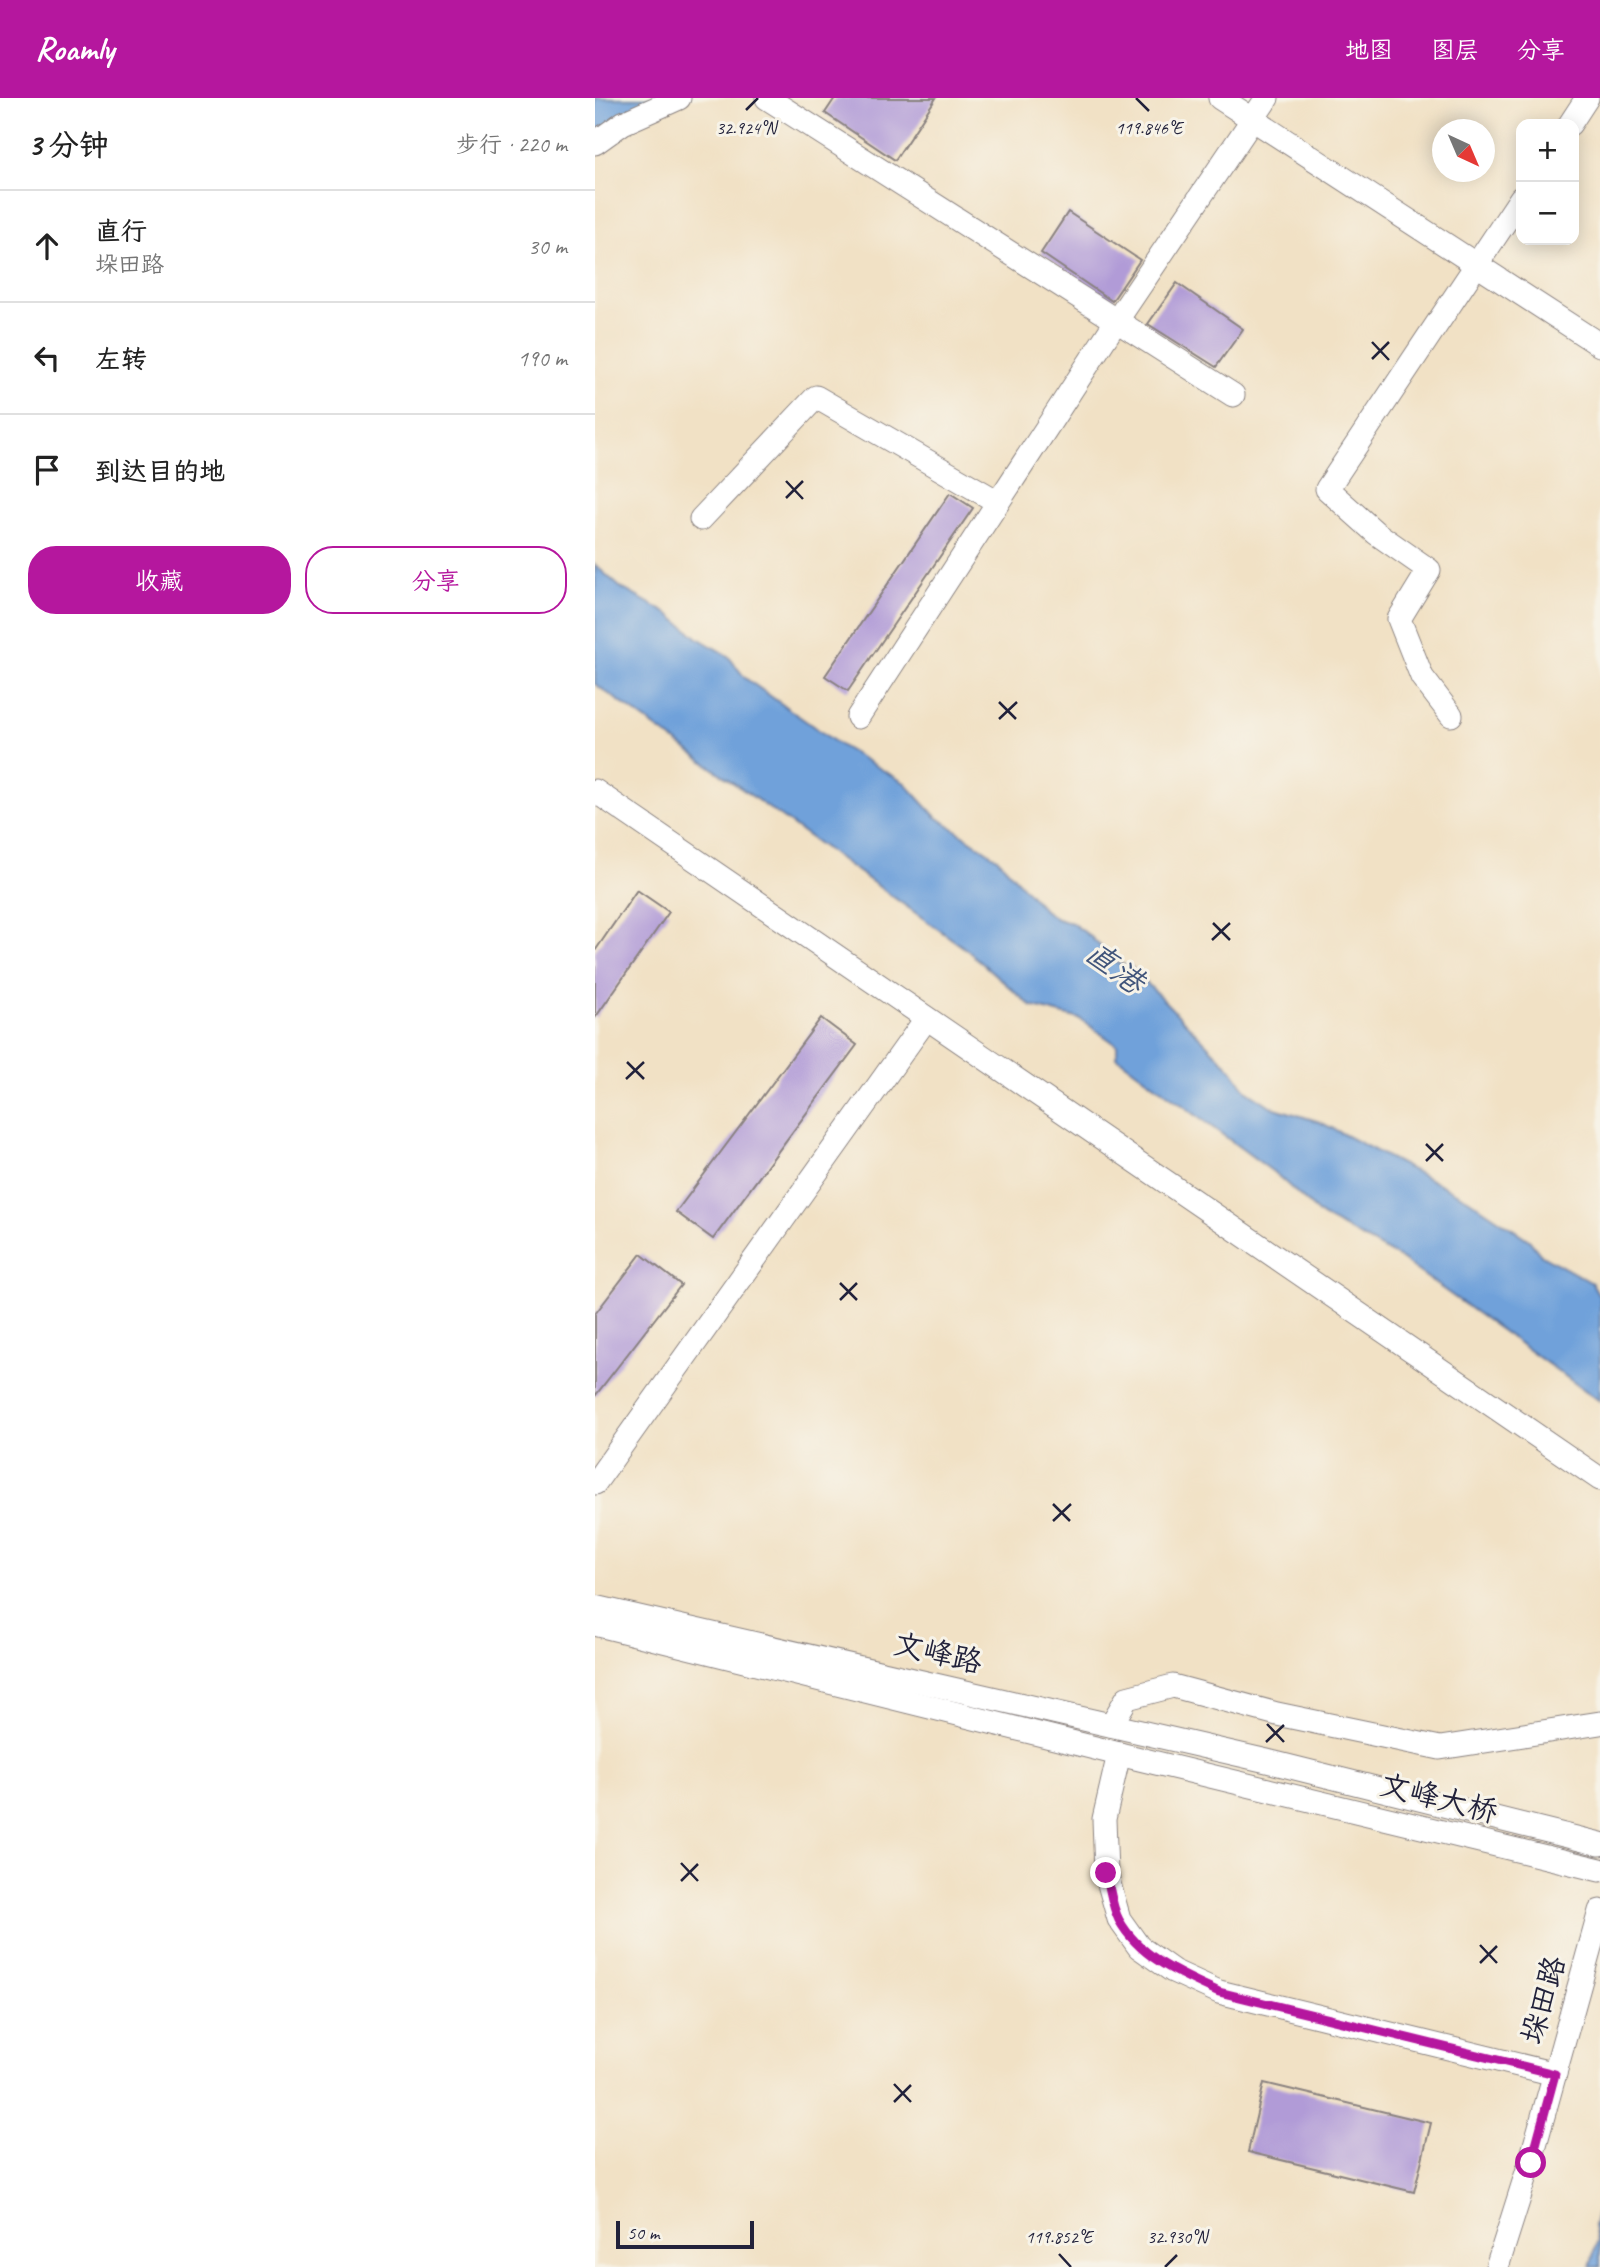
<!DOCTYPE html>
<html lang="zh">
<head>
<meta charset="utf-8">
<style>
  :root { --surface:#fff; --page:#f6f6f6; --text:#222; --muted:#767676; --line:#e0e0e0; --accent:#b5179e }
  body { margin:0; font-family:Caveat,"LXGW WenKai TC",sans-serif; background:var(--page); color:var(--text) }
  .controls { position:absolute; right:21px; top:21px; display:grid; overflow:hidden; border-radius:14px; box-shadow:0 4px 18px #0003 }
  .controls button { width:63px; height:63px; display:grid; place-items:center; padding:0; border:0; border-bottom:2px solid var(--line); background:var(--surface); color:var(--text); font:35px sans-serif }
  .compass { position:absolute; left:837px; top:21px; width:63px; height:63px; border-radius:50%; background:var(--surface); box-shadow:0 4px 18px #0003; rotate:136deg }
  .scale { position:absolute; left:21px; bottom:18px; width:138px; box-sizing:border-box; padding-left:7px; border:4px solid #22223b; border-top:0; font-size:19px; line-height:24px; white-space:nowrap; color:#22223b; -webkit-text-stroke:5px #f7f3e8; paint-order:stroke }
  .stop { position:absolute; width:21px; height:21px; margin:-16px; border:5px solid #b5179e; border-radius:50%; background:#fff }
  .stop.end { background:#b5179e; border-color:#fff; box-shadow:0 2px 7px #0008 }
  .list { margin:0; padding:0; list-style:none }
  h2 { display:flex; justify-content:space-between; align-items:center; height:91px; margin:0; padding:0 28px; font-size:30px }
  h2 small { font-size:23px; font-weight:400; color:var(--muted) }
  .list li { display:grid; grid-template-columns:46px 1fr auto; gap:21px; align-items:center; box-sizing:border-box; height:112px; padding:0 28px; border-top:2px solid var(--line) }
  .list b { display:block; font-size:26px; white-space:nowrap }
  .list p { margin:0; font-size:23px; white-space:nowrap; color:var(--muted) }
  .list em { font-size:23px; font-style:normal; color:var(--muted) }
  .actions { display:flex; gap:14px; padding:21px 28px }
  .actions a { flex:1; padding:16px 0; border:2px solid var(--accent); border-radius:28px; text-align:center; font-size:24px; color:var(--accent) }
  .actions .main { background:var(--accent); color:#fff }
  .icon { flex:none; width:38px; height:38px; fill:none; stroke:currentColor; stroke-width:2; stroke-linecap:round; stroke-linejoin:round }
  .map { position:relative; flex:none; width:1005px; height:2169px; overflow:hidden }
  header { display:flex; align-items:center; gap:42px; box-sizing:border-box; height:98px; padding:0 35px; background:var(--accent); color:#fff }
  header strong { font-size:33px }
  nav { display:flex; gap:38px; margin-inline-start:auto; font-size:24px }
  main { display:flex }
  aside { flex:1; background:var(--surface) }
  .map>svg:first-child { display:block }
  .water { fill:#6fa1da; stroke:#48628a; stroke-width:2 }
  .building { fill:#b19bd7 }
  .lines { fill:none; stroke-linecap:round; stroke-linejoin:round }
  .minor-casing { stroke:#8a8280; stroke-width:25 }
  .minor { stroke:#fff; stroke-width:23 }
  .route { stroke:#b5179e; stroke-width:9 }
  .ticks { fill:none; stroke:#22223b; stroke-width:2.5 }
  .labels { text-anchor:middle; stroke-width:6; stroke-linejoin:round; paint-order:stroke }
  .street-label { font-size:30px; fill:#22223b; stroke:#f7f3e8 }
  .water-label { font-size:32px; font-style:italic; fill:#41557b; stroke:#f7f3e8 }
  .ticks-label { font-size:18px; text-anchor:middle; fill:#22223b; stroke:#f7f3e8; stroke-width:6; stroke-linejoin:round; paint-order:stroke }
</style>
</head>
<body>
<header>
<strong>Roamly</strong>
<nav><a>地图</a><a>图层</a><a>分享</a></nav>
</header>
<main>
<aside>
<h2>3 分钟<small>步行 · 220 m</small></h2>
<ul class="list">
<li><svg class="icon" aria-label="ahead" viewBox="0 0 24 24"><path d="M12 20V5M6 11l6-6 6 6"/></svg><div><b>直行</b><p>垛田路</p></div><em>30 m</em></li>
<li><svg class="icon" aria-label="left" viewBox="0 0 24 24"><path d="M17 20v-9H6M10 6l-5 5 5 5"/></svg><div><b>左转</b></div><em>190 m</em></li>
<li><svg class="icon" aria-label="arrive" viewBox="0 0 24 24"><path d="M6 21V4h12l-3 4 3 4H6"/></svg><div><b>到达目的地</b></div></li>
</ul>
<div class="actions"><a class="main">收藏</a><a>分享</a></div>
</aside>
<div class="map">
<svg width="1005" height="2169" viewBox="0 0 1005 2169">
  <rect width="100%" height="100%" fill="#f7f3e8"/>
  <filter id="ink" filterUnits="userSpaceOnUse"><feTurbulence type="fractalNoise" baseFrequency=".0143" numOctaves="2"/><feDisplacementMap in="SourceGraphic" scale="14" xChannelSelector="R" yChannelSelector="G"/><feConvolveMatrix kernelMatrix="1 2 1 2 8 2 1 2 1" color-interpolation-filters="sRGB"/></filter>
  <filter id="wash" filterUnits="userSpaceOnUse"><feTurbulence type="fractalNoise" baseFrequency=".00686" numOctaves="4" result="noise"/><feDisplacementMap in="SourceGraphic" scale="28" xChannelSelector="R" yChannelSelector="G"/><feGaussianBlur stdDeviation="1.57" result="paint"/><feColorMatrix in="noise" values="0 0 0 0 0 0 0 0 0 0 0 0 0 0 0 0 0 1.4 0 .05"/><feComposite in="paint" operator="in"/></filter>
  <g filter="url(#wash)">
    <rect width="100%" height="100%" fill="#f1e1c5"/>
    <g class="water">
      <polygon points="0,0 84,0 0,45"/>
      <polygon points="0,467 25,489 75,517 103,540 133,558 150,580 246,648 310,685 340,718 402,760 449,812 462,821 477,825 496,839 522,865 536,869 636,971 651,992 677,1009 725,1024 873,1101 934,1142 945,1156 997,1185 1005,1199 1005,1303 803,1159 727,1118 681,1076 522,959 522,947 485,921 436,908 371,851 0,586"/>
      <polygon points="1005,2101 1005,2169 995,2169 1002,2143 999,2128"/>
    </g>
    <g id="blocks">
      <g class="building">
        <polygon points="240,0 341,0 300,62 230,15"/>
        <polygon points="473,114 545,162 517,203 446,155"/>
        <polygon points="582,185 648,231 621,269 553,226"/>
        <polygon points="355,395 378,410 253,593 230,578"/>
        <polygon points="42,792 74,814 0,920 0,853"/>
        <polygon points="226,920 262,947 118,1141 81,1114"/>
        <polygon points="46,1156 86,1187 0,1298 0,1216"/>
        <polygon points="669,1985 836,2025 819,2094 653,2054"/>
      </g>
    </g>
  </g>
  <g filter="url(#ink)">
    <use href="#blocks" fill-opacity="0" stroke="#8a8280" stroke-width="2"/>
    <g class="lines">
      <defs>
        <g id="minor">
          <polyline points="172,0 638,297"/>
          <polyline points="625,0 1005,247"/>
          <polyline points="975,26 992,0"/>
          <polyline points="0,45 28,25 84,0"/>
          <polyline points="106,421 221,299 403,404"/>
          <polyline points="856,617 827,579 804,521 834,472 781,435 732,391 926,100"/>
          <polyline points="263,619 522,222 672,0"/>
          <polyline points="0,693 1005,1381"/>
          <polyline points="0,1385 331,921"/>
          <polyline points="0,1509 672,1663 1005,1746"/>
          <polyline points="0,1526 524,1656 1005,1772"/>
          <polyline points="516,1627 532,1600 578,1588 682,1616 845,1650 1005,1625"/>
          <polyline points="524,1656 509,1721 511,1775 524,1821 544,1849 578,1873 624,1894 960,1976"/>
          <polyline points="902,2169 935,2065 1005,1813"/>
        </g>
      </defs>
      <use href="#minor" class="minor-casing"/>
      <use href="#minor" class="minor"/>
    </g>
  </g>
  <g class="lines" filter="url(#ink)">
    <path class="route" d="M511 1775C515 1790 517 1809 524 1822 545 1860 587 1877 624 1894L960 1976 936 2065"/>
  </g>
  <path class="ticks" d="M541 0 554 13M151 12 163 0M777 244 794 262M777 261 794 244M191 383 208 401M191 400 208 383M404 604 421 621M404 621 422 604M618 825 635 842M617 842 635 825M32 964 49 981M31 981 49 964M831 1046 848 1063M831 1063 848 1046M245 1185 262 1202M245 1202 262 1185M458 1406 475 1423M458 1423 476 1406M672 1626 689 1644M671 1644 689 1627M86 1765 103 1783M86 1783 103 1766M885 1847 902 1865M885 1865 902 1848M299 1986 316 2004M299 2004 316 1987M464 2156 476 2169M570 2169 582 2157"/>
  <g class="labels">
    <g class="street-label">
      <text transform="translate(343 1555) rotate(13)" y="10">文峰路</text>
      <text transform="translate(844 1700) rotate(14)" y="10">文峰大桥</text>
      <text transform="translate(948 1902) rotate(-74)" y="10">垛田路</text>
    </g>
    <g class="water-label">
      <text transform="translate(520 869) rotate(36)" y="11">直港</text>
    </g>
  </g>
  <g class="ticks-label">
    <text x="151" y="36">32.924°N</text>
    <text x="554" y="36">119.846°E</text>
    <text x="464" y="2145">119.852°E</text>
    <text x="582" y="2145">32.930°N</text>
  </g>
</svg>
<div class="controls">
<button>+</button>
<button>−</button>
</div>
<svg class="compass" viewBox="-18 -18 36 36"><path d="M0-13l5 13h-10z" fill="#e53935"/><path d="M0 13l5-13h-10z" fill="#767676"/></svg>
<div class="scale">50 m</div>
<div class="stop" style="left:936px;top:2065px"></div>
<div class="stop end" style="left:511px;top:1775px"></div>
</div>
</main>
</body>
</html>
